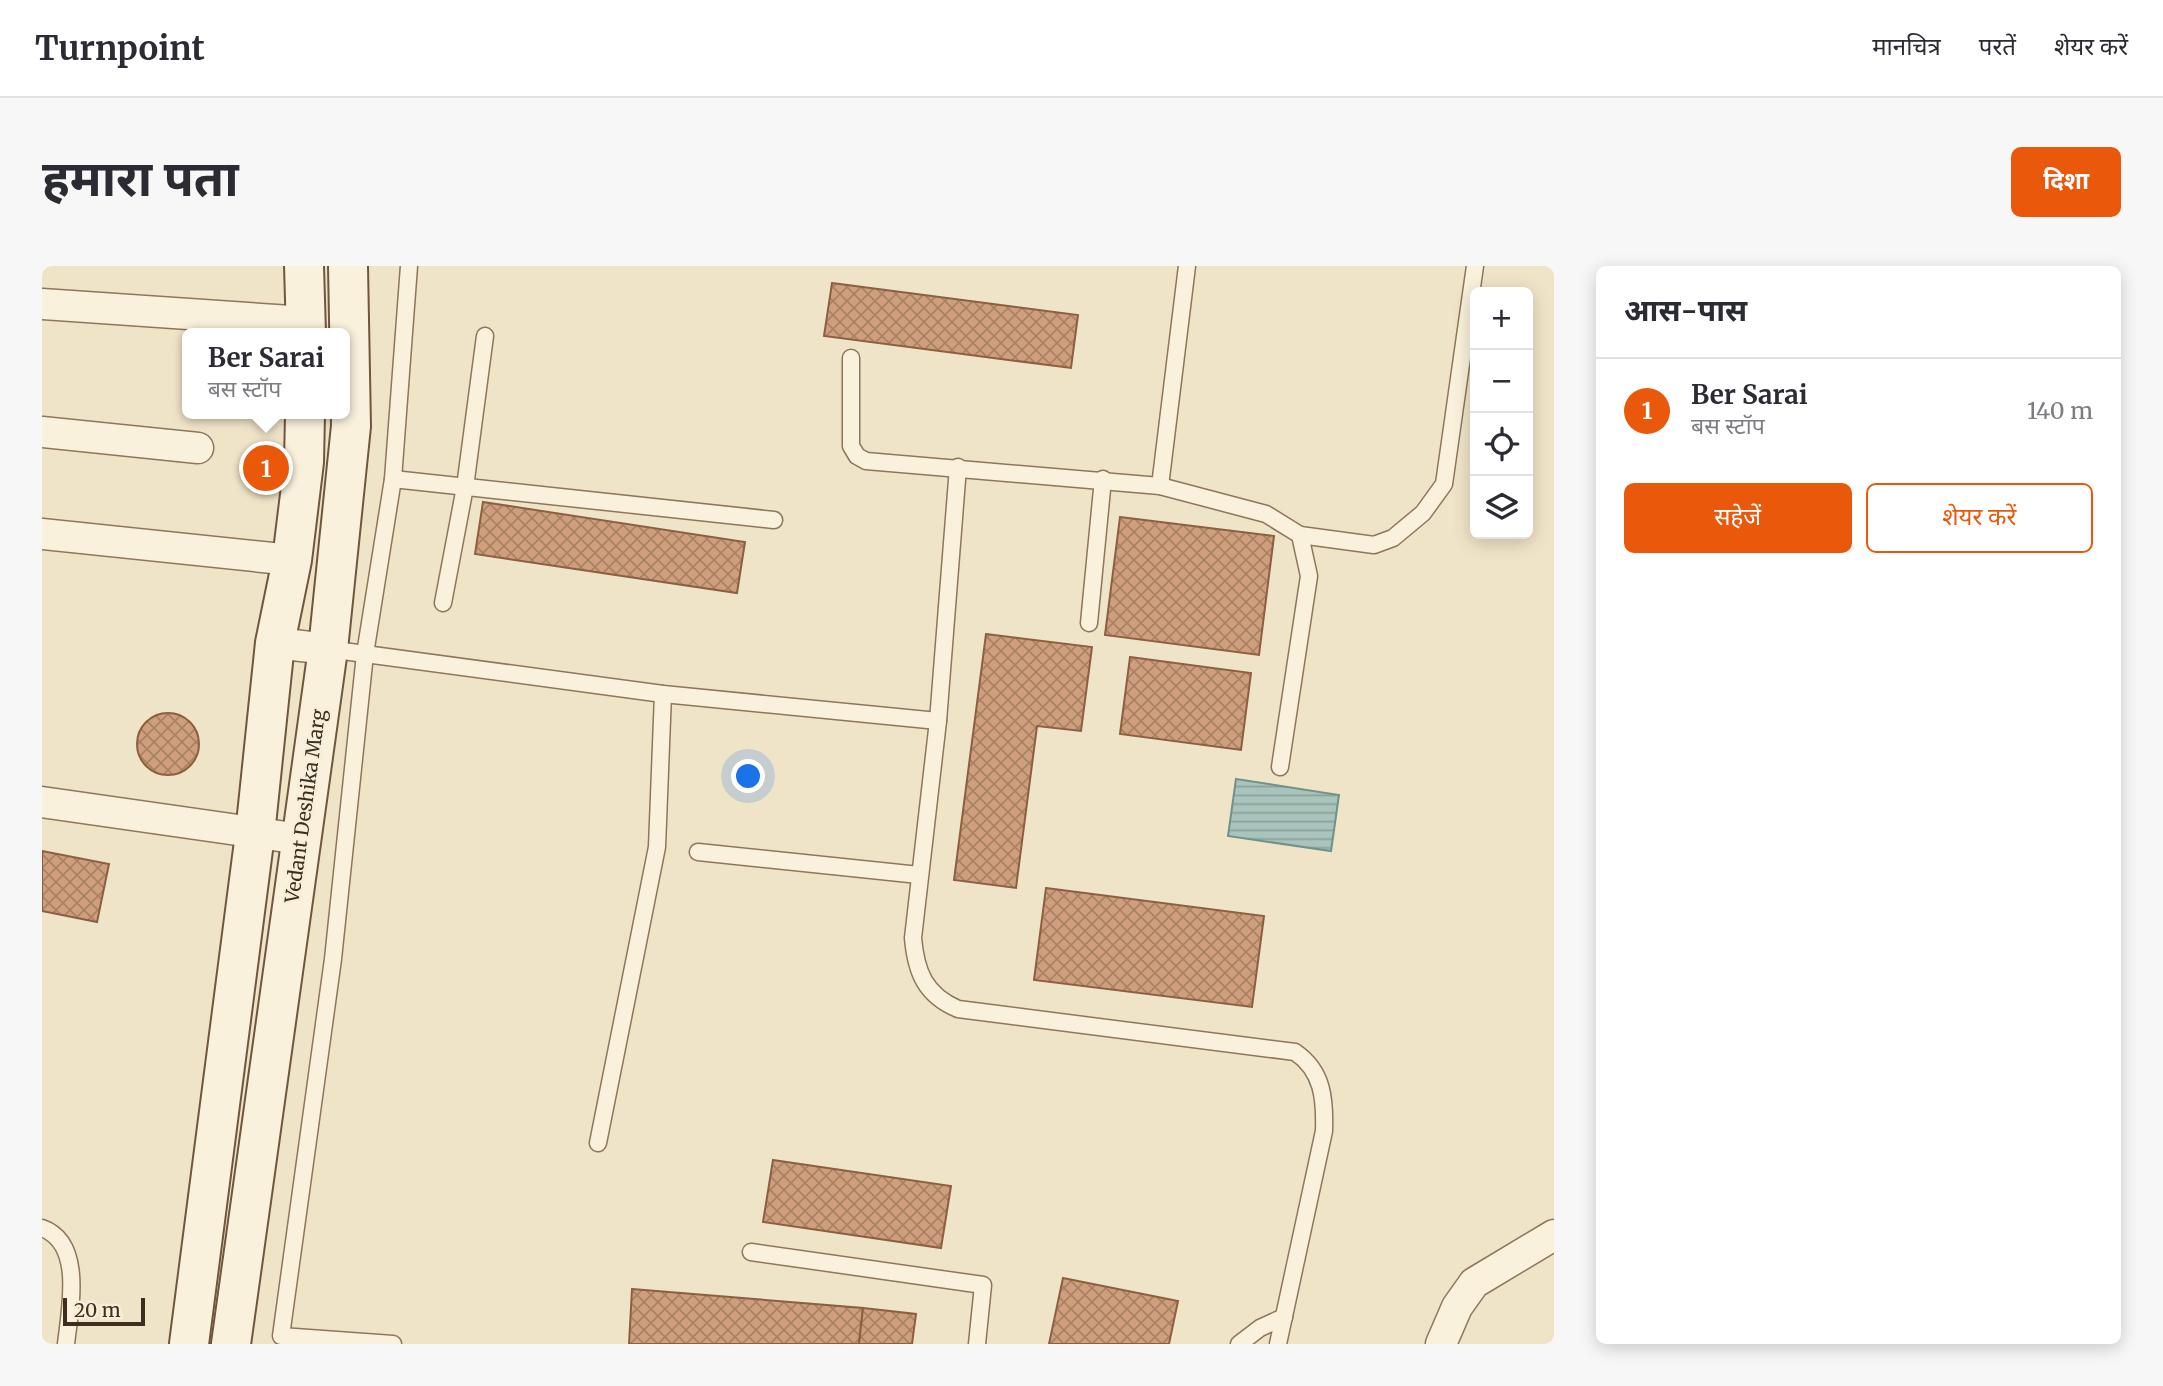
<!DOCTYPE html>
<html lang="hi">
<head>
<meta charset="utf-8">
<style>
  :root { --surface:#fff; --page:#f7f7f7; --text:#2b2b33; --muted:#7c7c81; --line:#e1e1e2; --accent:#ea580c }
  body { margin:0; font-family:Merriweather,"Noto Sans Devanagari",serif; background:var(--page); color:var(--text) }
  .controls { position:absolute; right:21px; top:21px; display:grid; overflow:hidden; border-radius:10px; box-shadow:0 4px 18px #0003 }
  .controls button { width:63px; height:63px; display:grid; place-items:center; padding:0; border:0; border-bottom:2px solid var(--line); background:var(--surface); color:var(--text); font:35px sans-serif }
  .scale { position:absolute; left:21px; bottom:18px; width:82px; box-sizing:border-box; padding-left:7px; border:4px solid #3d2e20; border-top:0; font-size:19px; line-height:24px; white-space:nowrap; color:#3d2e20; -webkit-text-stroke:5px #f7eed8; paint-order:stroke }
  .you { position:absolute; left:707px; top:511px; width:24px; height:24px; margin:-18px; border:5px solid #fff; border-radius:50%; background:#1a73e8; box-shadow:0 0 0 10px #1a73e833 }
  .badge { display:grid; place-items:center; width:46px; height:46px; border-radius:50%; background:var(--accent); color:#fff; font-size:23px; font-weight:700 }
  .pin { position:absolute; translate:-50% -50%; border:4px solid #fff; box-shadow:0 2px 7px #0006 }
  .popup { position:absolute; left:140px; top:62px; width:168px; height:91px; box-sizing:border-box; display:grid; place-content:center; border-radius:10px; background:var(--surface); filter:drop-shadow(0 2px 5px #0005); font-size:23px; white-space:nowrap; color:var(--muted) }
  .popup b { font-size:26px; color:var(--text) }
  .popup::after { content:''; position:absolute; left:50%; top:100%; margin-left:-14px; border:14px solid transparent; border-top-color:var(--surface) }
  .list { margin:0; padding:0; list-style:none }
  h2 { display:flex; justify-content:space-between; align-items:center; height:91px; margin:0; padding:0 28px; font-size:30px }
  h2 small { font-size:23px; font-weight:400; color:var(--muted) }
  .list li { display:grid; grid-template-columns:46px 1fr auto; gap:21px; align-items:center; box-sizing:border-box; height:105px; padding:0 28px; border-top:2px solid var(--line) }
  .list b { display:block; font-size:26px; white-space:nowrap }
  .list p { margin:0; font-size:23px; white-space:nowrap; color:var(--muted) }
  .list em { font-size:23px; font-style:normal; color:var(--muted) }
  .actions { display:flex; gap:14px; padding:21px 28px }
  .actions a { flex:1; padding:16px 0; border:2px solid var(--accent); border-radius:10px; text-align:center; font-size:24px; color:var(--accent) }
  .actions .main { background:var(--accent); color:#fff }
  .icon { flex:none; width:38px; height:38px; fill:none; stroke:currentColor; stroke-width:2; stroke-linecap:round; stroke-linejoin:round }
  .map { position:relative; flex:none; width:1512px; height:1078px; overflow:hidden; border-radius:10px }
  header { display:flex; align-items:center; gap:42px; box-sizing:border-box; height:98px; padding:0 35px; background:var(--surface); border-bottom:2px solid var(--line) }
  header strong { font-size:33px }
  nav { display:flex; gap:38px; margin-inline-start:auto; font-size:24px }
  .intro { display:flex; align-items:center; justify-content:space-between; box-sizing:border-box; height:168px; padding:0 42px }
  h1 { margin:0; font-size:49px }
  .button { padding:18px 32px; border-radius:10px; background:var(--accent); color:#fff; font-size:24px; font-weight:700 }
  main { display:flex; gap:42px; padding:0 42px }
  aside { flex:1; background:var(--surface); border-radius:10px; box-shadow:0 4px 18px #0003 }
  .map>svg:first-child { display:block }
  .water { fill:url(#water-rules); stroke:#6f938a; stroke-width:2 }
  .building { fill:url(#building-cross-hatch); stroke:#8d5f41; stroke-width:2 }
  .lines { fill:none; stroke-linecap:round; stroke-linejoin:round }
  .service-casing { stroke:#8d765c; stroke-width:19 }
  .minor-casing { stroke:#8d765c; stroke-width:33 }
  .secondary-casing { stroke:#6f573f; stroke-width:42 }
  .service { stroke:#faf1dc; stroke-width:16 }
  .minor { stroke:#faf1dc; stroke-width:30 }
  .secondary { stroke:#faf1dc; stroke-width:38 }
  .labels { text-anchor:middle; stroke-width:5; stroke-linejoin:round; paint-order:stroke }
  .street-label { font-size:19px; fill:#3d2e20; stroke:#f7eed8 }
</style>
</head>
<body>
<header>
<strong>Turnpoint</strong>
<nav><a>मानचित्र</a><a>परतें</a><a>शेयर करें</a></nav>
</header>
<div class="intro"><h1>हमारा पता</h1><a class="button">दिशा</a></div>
<main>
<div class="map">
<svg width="1512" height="1078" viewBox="0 0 1512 1078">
  <defs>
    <pattern id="water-rules" width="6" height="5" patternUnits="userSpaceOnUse" patternTransform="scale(1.75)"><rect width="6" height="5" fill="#a9c4bc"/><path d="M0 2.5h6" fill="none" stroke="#8ba098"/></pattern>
    <pattern id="building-cross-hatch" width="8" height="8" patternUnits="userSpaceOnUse" patternTransform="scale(1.75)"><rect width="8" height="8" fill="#cf9f7d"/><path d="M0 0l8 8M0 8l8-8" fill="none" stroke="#a98266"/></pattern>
  </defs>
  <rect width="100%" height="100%" fill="#f0e4c8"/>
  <polygon class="water" points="1194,513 1297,529 1289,585 1186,570"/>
  <g class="building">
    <polygon points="790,17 1036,49 1029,102 782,70"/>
    <polygon points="441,236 703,276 695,327 433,288"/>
    <polygon points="1078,251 1232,270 1217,389 1063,369"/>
    <polygon points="944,368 1050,381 1039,465 995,460 974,622 912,614"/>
    <polygon points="1088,391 1209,407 1199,484 1078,468"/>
    <circle cx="126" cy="478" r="31"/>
    <polygon points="0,585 67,598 55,656 0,645"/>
    <polygon points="1004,622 1222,650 1210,741 992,714"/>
    <polygon points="731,894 909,920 899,982 721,956"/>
    <polygon points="1021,1012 1136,1035 1127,1078 1007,1078"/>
    <polygon points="590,1023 821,1042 817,1078 587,1078"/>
    <polygon points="821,1042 874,1048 870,1078 817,1078"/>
  </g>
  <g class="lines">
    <defs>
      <g id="service">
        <polyline points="809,92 809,180 815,190 824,195 1118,220 1224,248 1258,269 1332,279 1351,272 1381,247 1402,218 1433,0"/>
        <path d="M916 201 896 455 871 672C874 706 883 729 916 743L1253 786C1281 805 1283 833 1282 865L1236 1078"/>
        <polyline points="351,213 732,254"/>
        <polyline points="1118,220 1145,0"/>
        <polyline points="401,337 423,221 443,70"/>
        <polyline points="1047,357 1061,213"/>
        <polyline points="286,383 621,428 896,455"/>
        <polyline points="1238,501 1267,310 1258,269"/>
        <polyline points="656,586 877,609"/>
        <polyline points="556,877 615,581 621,428"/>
        <path d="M0 962C42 977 28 1042 24 1078"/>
        <polyline points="709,986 941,1019 935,1078"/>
        <polyline points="351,1078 239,1070 291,693 323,388 351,213 367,0"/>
        <polyline points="1197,1078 1218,1062 1242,1051"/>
      </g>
      <g id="minor">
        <polyline points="0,38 264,56"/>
        <polyline points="0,166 156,182"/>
        <polyline points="0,268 250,294"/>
        <polyline points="233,377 286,383"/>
        <polyline points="0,536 258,573"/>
        <polyline points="1399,1078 1415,1041 1432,1017 1512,969"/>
      </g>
      <g id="secondary">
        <polyline points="262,0 264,67"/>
        <polyline points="147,1078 213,568 233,377 250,294 262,196 263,148"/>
        <polyline points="189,1078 286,383 309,160 306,0"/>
      </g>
    </defs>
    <use href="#service" class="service-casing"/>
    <use href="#minor" class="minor-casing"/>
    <use href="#secondary" class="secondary-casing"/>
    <use href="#service" class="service"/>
    <use href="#minor" class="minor"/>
    <use href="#secondary" class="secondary"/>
  </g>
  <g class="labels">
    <g class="street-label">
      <text transform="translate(263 540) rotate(-82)" y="7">Vedant Deshika Marg</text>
    </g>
  </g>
</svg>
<div class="controls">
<button>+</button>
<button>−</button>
<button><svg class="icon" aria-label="locate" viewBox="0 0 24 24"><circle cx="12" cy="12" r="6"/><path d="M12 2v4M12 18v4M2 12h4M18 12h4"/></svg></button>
<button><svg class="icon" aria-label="layers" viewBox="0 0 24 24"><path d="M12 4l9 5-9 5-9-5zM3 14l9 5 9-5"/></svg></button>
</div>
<div class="scale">20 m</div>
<div class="you"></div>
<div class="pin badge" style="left:224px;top:202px">1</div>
<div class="popup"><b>Ber Sarai</b>बस स्टॉप</div>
</div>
<aside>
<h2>आस-पास<small></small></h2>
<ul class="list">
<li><span class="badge">1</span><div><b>Ber Sarai</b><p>बस स्टॉप</p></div><em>140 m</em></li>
</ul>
<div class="actions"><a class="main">सहेजें</a><a>शेयर करें</a></div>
</aside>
</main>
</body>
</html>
